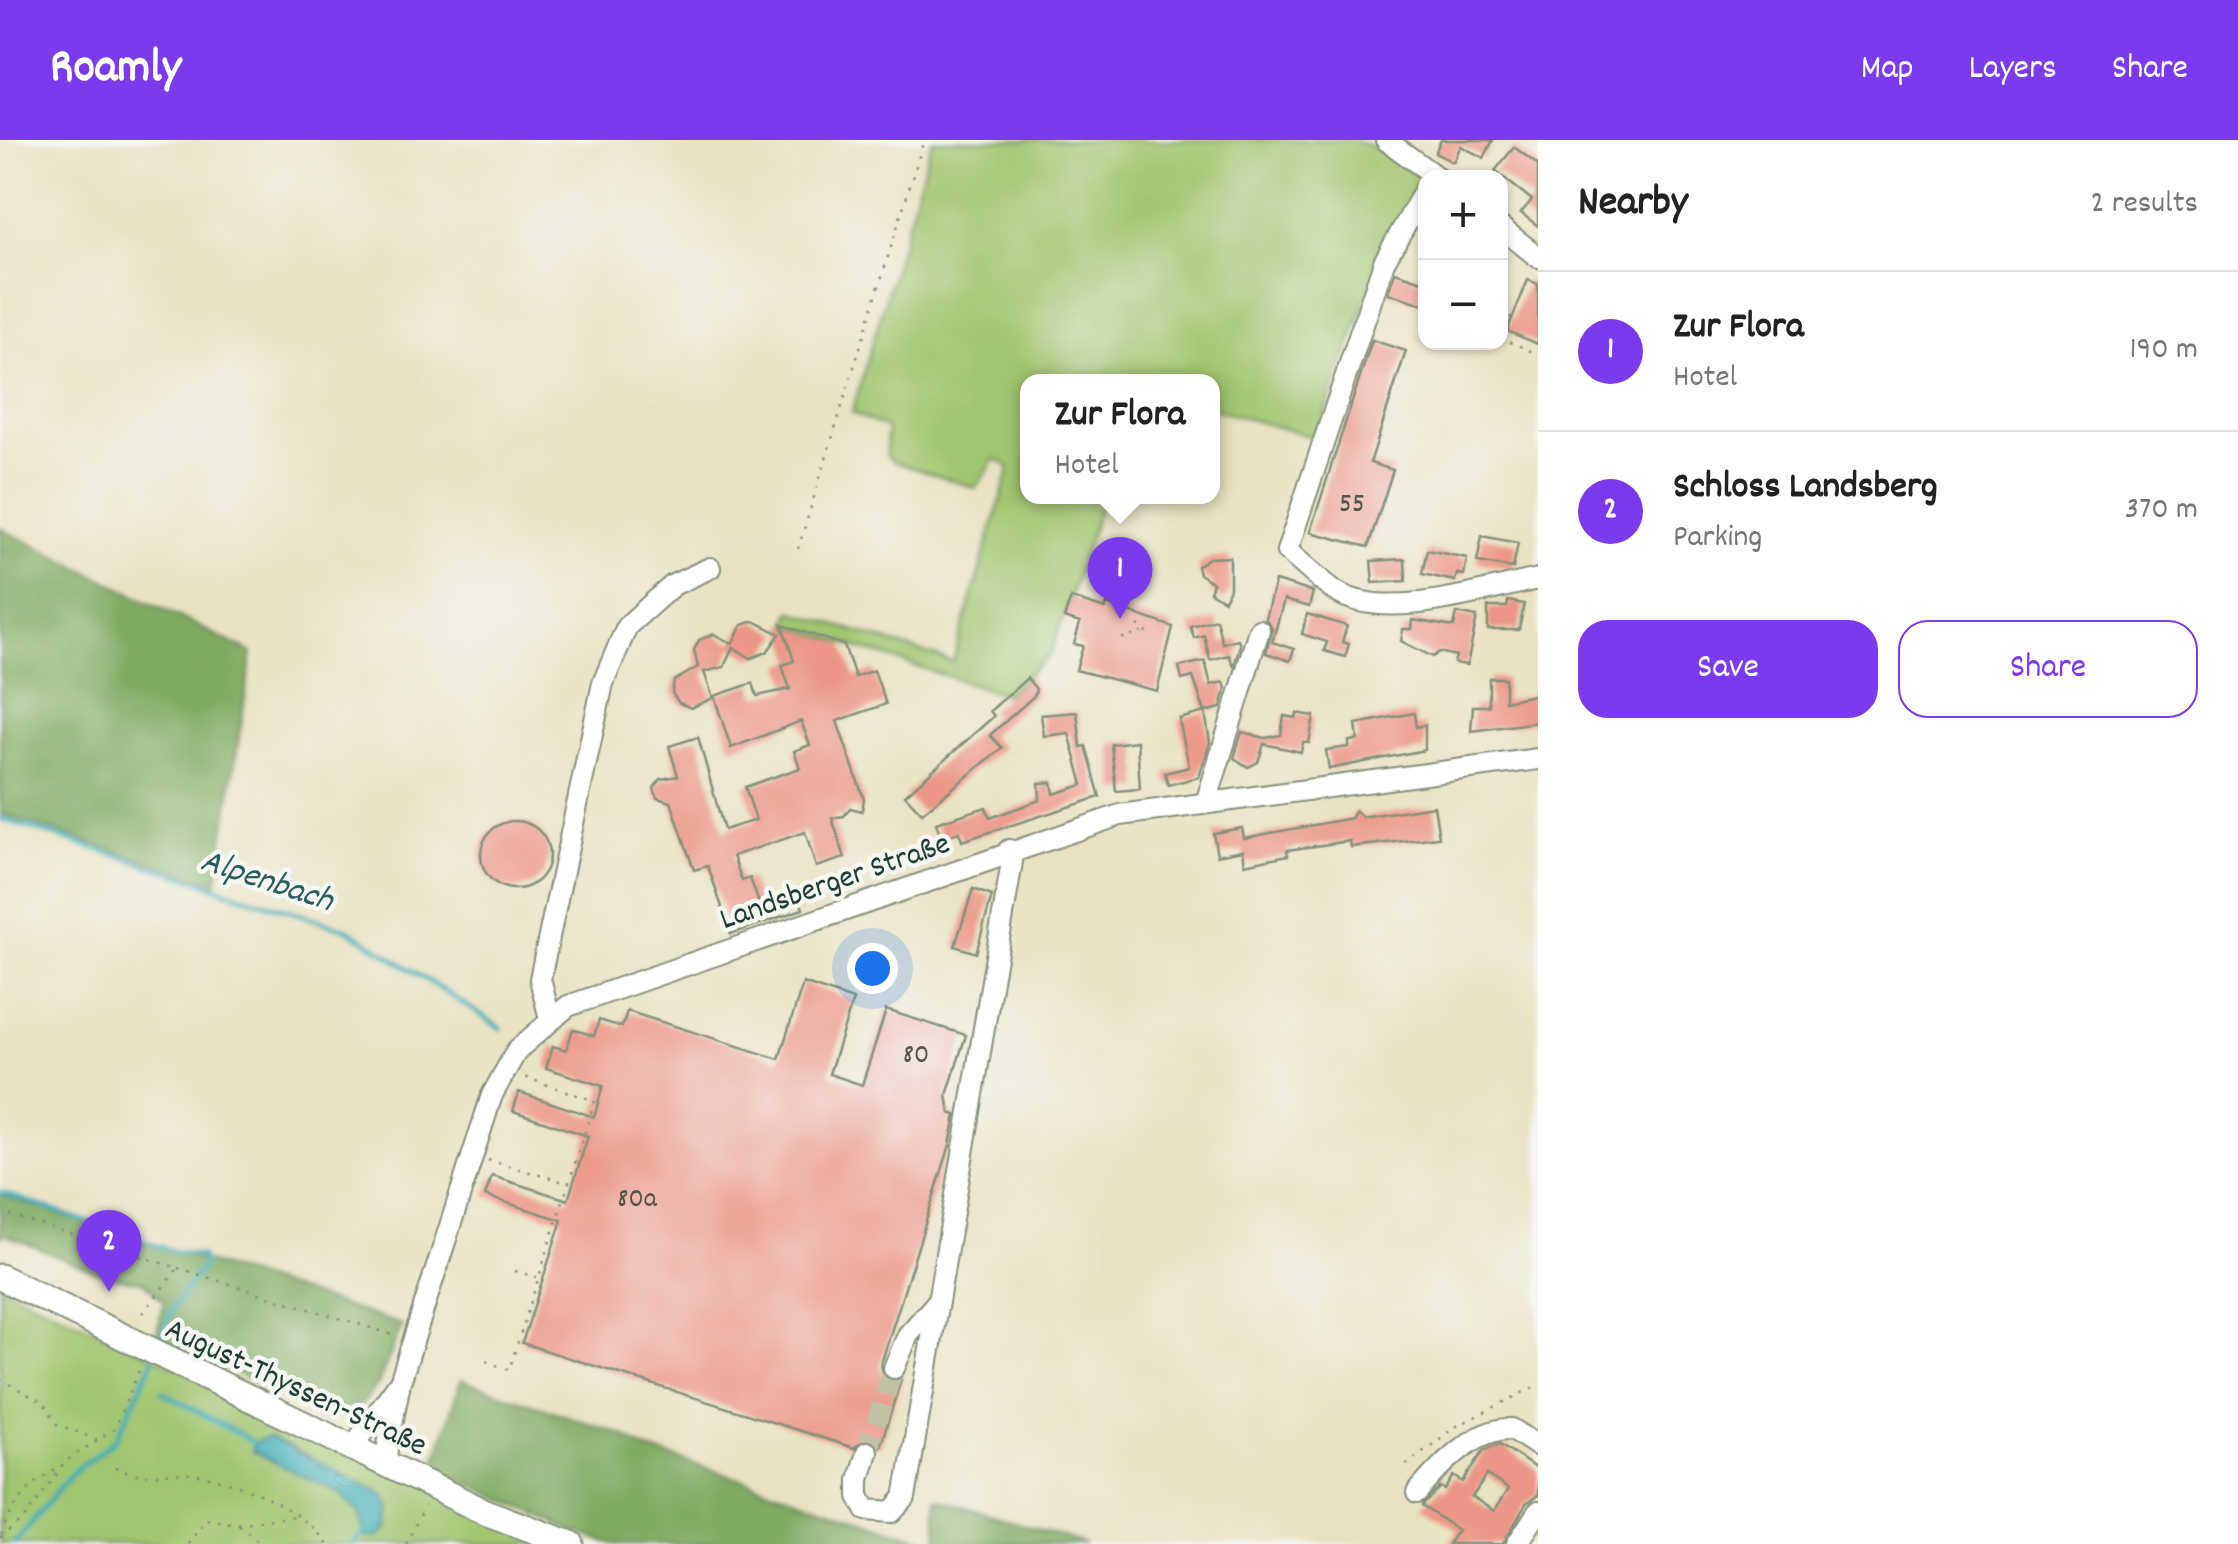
<!DOCTYPE html>
<html lang="en">
<head>
<meta charset="utf-8">
<style>
  :root { --surface:#fff; --page:#f2f2f2; --text:#222; --muted:#767676; --line:#e0e0e0; --accent:#7c3aed }
  body { margin:0; font-family:Dekko,sans-serif; background:var(--page); color:var(--text) }
  .controls { position:absolute; right:30px; top:30px; display:grid; overflow:hidden; border-radius:20px; box-shadow:0 2px 8px #0004 }
  .controls button { width:90px; height:90px; display:grid; place-items:center; padding:0; border:0; border-bottom:2px solid var(--line); background:var(--surface); color:var(--text); font:50px sans-serif }
  .you { position:absolute; left:872px; top:828px; width:35px; height:35px; margin:-25px; border:8px solid #fff; border-radius:50%; background:#1a73e8; box-shadow:0 0 0 15px #1a73e833 }
  .badge { display:grid; place-items:center; width:65px; height:65px; border-radius:50%; background:var(--accent); color:#fff; font-size:32px; font-weight:700 }
  .pin { position:absolute; translate:-50% -82px; filter:drop-shadow(0 2px 5px #0008) }
  .pin::after { content:''; position:absolute; top:52px; width:35px; height:30px; background:inherit; clip-path:polygon(0 0,100% 0,50% 100%) }
  .popup { position:absolute; left:1020px; top:234px; width:200px; height:130px; box-sizing:border-box; display:grid; place-content:center; border-radius:20px; background:var(--surface); filter:drop-shadow(0 2px 8px #0005); font-size:32px; white-space:nowrap; color:var(--muted) }
  .popup b { font-size:38px; color:var(--text) }
  .popup::after { content:''; position:absolute; left:50%; top:100%; margin-left:-20px; border:20px solid transparent; border-top-color:var(--surface) }
  .list { margin:0; padding:0; list-style:none }
  h2 { display:flex; justify-content:space-between; align-items:center; height:130px; margin:0; padding:0 40px; font-size:42px }
  h2 small { font-size:32px; font-weight:400; color:var(--muted) }
  .list li { display:grid; grid-template-columns:65px 1fr auto; gap:30px; align-items:center; box-sizing:border-box; height:160px; padding:0 40px; border-top:2px solid var(--line) }
  .list b { display:block; font-size:38px; white-space:nowrap }
  .list p { margin:0; font-size:32px; white-space:nowrap; color:var(--muted) }
  .list em { font-size:32px; font-style:normal; color:var(--muted) }
  .actions { display:flex; gap:20px; padding:30px 40px }
  .actions a { flex:1; padding:22px 0; border:2px solid var(--accent); border-radius:30px; text-align:center; font-size:35px; color:var(--accent) }
  .actions .main { background:var(--accent); color:#fff }
  .map { position:relative; flex:none; width:1538px; height:1404px; overflow:hidden }
  header { display:flex; align-items:center; gap:60px; box-sizing:border-box; height:140px; padding:0 50px; background:var(--accent); color:#fff }
  header strong { font-size:48px }
  nav { display:flex; gap:55px; margin-inline-start:auto; font-size:35px }
  main { display:flex }
  aside { flex:1; background:var(--surface) }
  .map>svg:first-child { display:block }
  .green { fill:#a1c670; stroke:#608252; stroke-width:2.5 }
  .forest { fill:#80ab62; stroke:#50744b; stroke-width:2.5 }
  .water { fill:#3aabb6; stroke:#2c7475; stroke-width:2.5 }
  .lines { fill:none; stroke-linecap:round; stroke-linejoin:round }
  .stream { stroke:#3aabb6; stroke-width:5 }
  .building { fill:#ec9687; fill-rule:evenodd }
  .minor-tunnel { stroke:#c1c1a6; stroke-width:20; stroke-dasharray:20 10; stroke-linecap:butt }
  .minor-casing { stroke:#84907b; stroke-width:24 }
  .major-casing { stroke:#84907b; stroke-width:29 }
  .path { stroke:#84907b; stroke-width:2.5; stroke-dasharray:2.5 8; stroke-linecap:butt }
  .minor { stroke:#fff; stroke-width:20 }
  .major { stroke:#fff; stroke-width:25 }
  .labels { text-anchor:middle; stroke-width:9; stroke-linejoin:round; paint-order:stroke }
  .number-label { font-size:28px; fill:#525349 }
  .street-label { font-size:32px; fill:#1f3d34; stroke:#f6f6f2 }
  .water-label { font-size:35px; font-style:italic; fill:#275e5b; stroke:#f6f6f2 }
</style>
</head>
<body>
<header>
<strong>Roamly</strong>
<nav><a>Map</a><a>Layers</a><a>Share</a></nav>
</header>
<main>
<div class="map">
<svg width="1538" height="1404" viewBox="0 0 1538 1404">
  <rect width="100%" height="100%" fill="#f6f6f2"/>
  <filter id="ink" filterUnits="userSpaceOnUse"><feTurbulence type="fractalNoise" baseFrequency=".01" numOctaves="2"/><feDisplacementMap in="SourceGraphic" scale="20" xChannelSelector="R" yChannelSelector="G"/><feConvolveMatrix kernelMatrix="1 2 1 2 8 2 1 2 1" color-interpolation-filters="sRGB"/></filter>
  <filter id="wash" filterUnits="userSpaceOnUse"><feTurbulence type="fractalNoise" baseFrequency=".0048" numOctaves="4" result="noise"/><feDisplacementMap in="SourceGraphic" scale="40" xChannelSelector="R" yChannelSelector="G"/><feGaussianBlur stdDeviation="2.25" result="paint"/><feColorMatrix in="noise" values="0 0 0 0 0 0 0 0 0 0 0 0 0 0 0 0 0 1.4 0 .05"/><feComposite in="paint" operator="in"/></filter>
  <g filter="url(#wash)">
    <rect width="100%" height="100%" fill="#e9e2c2"/>
    <g class="green">
      <polygon points="932,0 1355,0 1384,11 1421,39 1380,121 1316,298 1213,269 1212,242 1028,242 1028,356 1103,357 1051,514 1006,555 787,485 791,471 953,522 1010,327 995,319 976,348 893,322 886,315 887,288 852,273"/>
      <polygon points="0,1146 560,1404 0,1404"/>
    </g>
    <g class="forest">
      <polygon points="0,388 252,513 216,744 0,673"/>
      <path d="M0 1055 402 1185 378 1244 361 1265 324 1274 156 1197 164 1162 143 1141C102 1141 47 1110 6 1095L0 1097Z"/>
      <polygon points="461,1240 623,1295 644,1308 937,1404 614,1404 577,1393 433,1328"/>
      <polygon points="936,1358 1085,1404 938,1404"/>
    </g>
    <polygon class="water" points="269,1298 383,1353 391,1369 388,1388 377,1397 365,1397 359,1373 340,1353 252,1312 253,1302"/>
    <g class="lines">
      <g class="stream">
        <polyline points="0,678 349,790 501,888"/>
        <polyline points="0,1052 173,1111 201,1116 204,1124 169,1174 161,1204"/>
        <polyline points="162,1252 253,1302"/>
        <polyline points="14,1404 72,1333 116,1299 154,1219"/>
        <polyline points="353,1404 363,1393"/>
      </g>
    </g>
    <g id="blocks">
      <g class="building">
        <polygon points="1441,0 1493,0 1484,18 1461,6 1453,22 1435,13"/>
        <polygon points="1514,7 1538,25 1538,86 1521,73 1532,60 1495,31"/>
        <polygon points="1395,132 1426,142 1426,165 1388,153"/>
        <polygon points="1528,140 1538,144 1538,204 1507,191"/>
        <polygon points="1372,200 1406,211 1370,323 1393,330 1368,407 1310,392"/>
        <polygon points="1482,396 1518,403 1513,428 1477,422"/>
        <polygon points="1427,410 1467,418 1464,435 1457,434 1455,441 1422,434"/>
        <polygon points="1230,417 1230,448 1224,460 1210,452 1213,443 1199,434 1197,426 1209,418"/>
        <polygon points="1405,419 1406,441 1373,443 1371,421"/>
        <polygon points="1275,441 1313,452 1309,467 1284,460 1272,502 1294,509 1290,521 1266,513 1272,488 1265,478"/>
        <polygon points="1071,458 1105,469 1107,464 1173,487 1157,551 1076,530 1083,506 1074,504 1080,483 1064,478"/>
        <polygon points="1508,461 1524,464 1519,490 1488,490 1488,467 1507,467"/>
        <polygon points="1457,473 1477,477 1467,525 1454,523 1456,516 1439,512 1433,517 1401,501 1403,489 1412,489 1413,480 1454,487"/>
        <polygon points="1307,474 1347,486 1342,502 1349,504 1345,517 1324,511 1327,502 1302,494"/>
        <polygon points="1216,479 1222,503 1238,499 1240,505 1234,526 1229,515 1210,520 1204,495 1194,498 1190,486"/>
        <polygon points="754,481 780,494 767,512 751,518 733,507 724,527 704,532 713,558 691,568 679,563 672,553 674,541 698,527 694,510 699,500 714,494 732,504 742,485"/>
        <polygon points="782,485 844,505 855,537 874,530 886,564 837,581 864,659 862,671 850,668 844,676 832,678 845,718 816,727 805,692 733,716 742,741 750,738 760,766 798,754 803,769 731,794 708,726 694,730 671,662 657,658 654,648 661,639 678,636 669,606 698,597 724,690 756,680 745,647 800,628 794,611 810,605 801,581 731,608 714,556 753,543 757,556 790,549 782,525 794,521"/>
        <polygon points="1205,521 1211,545 1224,542 1226,549 1221,568 1205,572 1193,537 1182,540 1179,527"/>
        <polygon points="1027,538 1036,549 1034,556 990,595 1002,608 922,673 905,655 994,576 990,571"/>
        <polygon points="1489,538 1505,538 1505,561 1538,554 1538,582 1471,591 1473,566 1489,566"/>
        <polygon points="1077,572 1081,607 1086,606 1100,657 962,701 959,692 941,698 936,683 986,667 990,678 1040,660 1039,643 1052,642 1054,654 1083,645 1069,593 1044,596 1041,575"/>
        <polygon points="1205,572 1210,603 1199,637 1168,645 1165,633 1189,627 1179,579"/>
        <polygon points="1297,573 1314,576 1309,603 1303,602 1301,612 1264,604 1258,622 1248,627 1234,618 1242,592 1265,598 1281,595 1284,576 1296,578"/>
        <polygon points="1414,573 1416,587 1425,585 1425,610 1329,629 1326,610 1349,607 1349,601 1358,600 1356,584"/>
        <polygon points="1137,601 1140,649 1116,651 1111,604"/>
        <polygon points="1434,666 1439,697 1351,707 1350,701 1287,710 1288,715 1245,724 1243,710 1217,715 1213,693 1242,688 1244,698 1352,678 1355,670 1362,677"/>
        <circle cx="515" cy="715" r="34"/>
        <polygon points="973,749 992,756 976,813 955,806"/>
        <polygon points="803,843 853,860 829,934 862,945 886,870 966,895 947,955 950,973 956,975 950,1005 881,1224 884,1237 901,1240 880,1307 865,1299 854,1308 522,1203 562,1080 485,1056 492,1036 568,1060 588,996 513,971 519,952 594,977 603,946 546,928 553,906 566,910 573,889 594,896 599,880 622,887 627,871 779,919"/>
        <path d="M1500 1304 1538 1330V1355L1526 1364 1503 1404H1448L1458 1390 1422 1366 1441 1347 1445 1350 1454 1336 1463 1342 1484 1310ZM1487 1335 1508 1349 1494 1371 1472 1357Z"/>
      </g>
    </g>
  </g>
  <g filter="url(#ink)">
    <use href="#blocks" fill-opacity="0" stroke="#84907b" stroke-width="2.5"/>
    <g class="lines">
      <polyline class="minor-tunnel" points="867,1312 894,1228"/>
      <defs>
        <g id="minor">
          <polyline points="1386,0 1438,38"/>
          <path d="M1426 48 1384 122 1287 411C1303 424 1318 439 1335 451 1384 483 1483 450 1538 439"/>
          <polyline points="1500,87 1538,117"/>
          <polyline points="1206,663 1259,490"/>
          <polyline points="550,879 540,839 603,543 627,486 673,445 710,428"/>
          <polyline points="894,1228 908,1195 938,1161"/>
          <polyline points="353,1307 398,1244"/>
          <polyline points="867,1312 859,1339 859,1356 866,1370 892,1372 905,1358 1012,722 1009,710"/>
          <polyline points="385,1321 400,1242 492,955 517,910 568,866 1120,675 1538,619"/>
          <path d="M1417 1353C1439 1327 1475 1287 1512 1289L1538 1306"/>
          <polyline points="1517,1404 1538,1372"/>
        </g>
        <polyline id="major" points="0,1137 485,1372 571,1404"/>
      </defs>
      <use href="#minor" class="minor-casing"/>
      <use href="#major" class="major-casing"/>
      <g class="path">
        <polyline points="1511,176 1503,199 1538,214"/>
        <polyline points="798,409 924,0"/>
        <polyline points="1122,498 1129,499 1136,492 1149,494 1136,484"/>
        <polyline points="488,1020 567,1043"/>
        <polyline points="0,1072 178,1128 143,1173"/>
        <polyline points="178,1128 397,1196"/>
        <polyline points="515,1131 537,1137"/>
        <polyline points="486,1221 509,1230 595,961 524,937"/>
        <polyline points="0,1239 44,1263 57,1284 97,1300"/>
        <polyline points="1406,1325 1455,1287 1538,1245"/>
        <path d="M115 1328C147 1341 160 1331 191 1334 230 1337 306 1370 327 1404"/>
        <polyline points="239,1385 262,1404"/>
        <path d="M1 1395C12 1364 30 1343 59 1328"/>
        <polyline points="0,1398 26,1377 66,1321 114,1289 141,1226"/>
        <polyline points="188,1404 206,1379 237,1384 295,1376"/>
        <polyline points="406,1404 425,1366"/>
      </g>
      <use href="#minor" class="minor"/>
      <use href="#major" class="major"/>
    </g>
  </g>
  <g class="labels">
    <g class="number-label">
      <text x="1352" y="371">55</text>
      <text x="916" y="922">80</text>
      <text x="637" y="1066">80a</text>
    </g>
    <g class="street-label">
      <text transform="translate(834 739) rotate(-19)" y="11">Landsberger Straße</text>
      <text transform="translate(297 1245) rotate(25)" y="11">August-Thyssen-Straße</text>
    </g>
    <g class="water-label">
      <text transform="translate(268 738) rotate(18)" y="12">Alpenbach</text>
    </g>
  </g>
</svg>
<div class="controls">
<button>+</button>
<button>−</button>
</div>
<div class="you"></div>
<div class="pin badge" style="left:1120px;top:479px">1</div>
<div class="popup"><b>Zur Flora</b>Hotel</div>
<div class="pin badge" style="left:109px;top:1152px">2</div>
</div>
<aside>
<h2>Nearby<small>2 results</small></h2>
<ul class="list">
<li><span class="badge">1</span><div><b>Zur Flora</b><p>Hotel</p></div><em>190 m</em></li>
<li><span class="badge">2</span><div><b>Schloss Landsberg</b><p>Parking</p></div><em>370 m</em></li>
</ul>
<div class="actions"><a class="main">Save</a><a>Share</a></div>
</aside>
</main>
</body>
</html>
